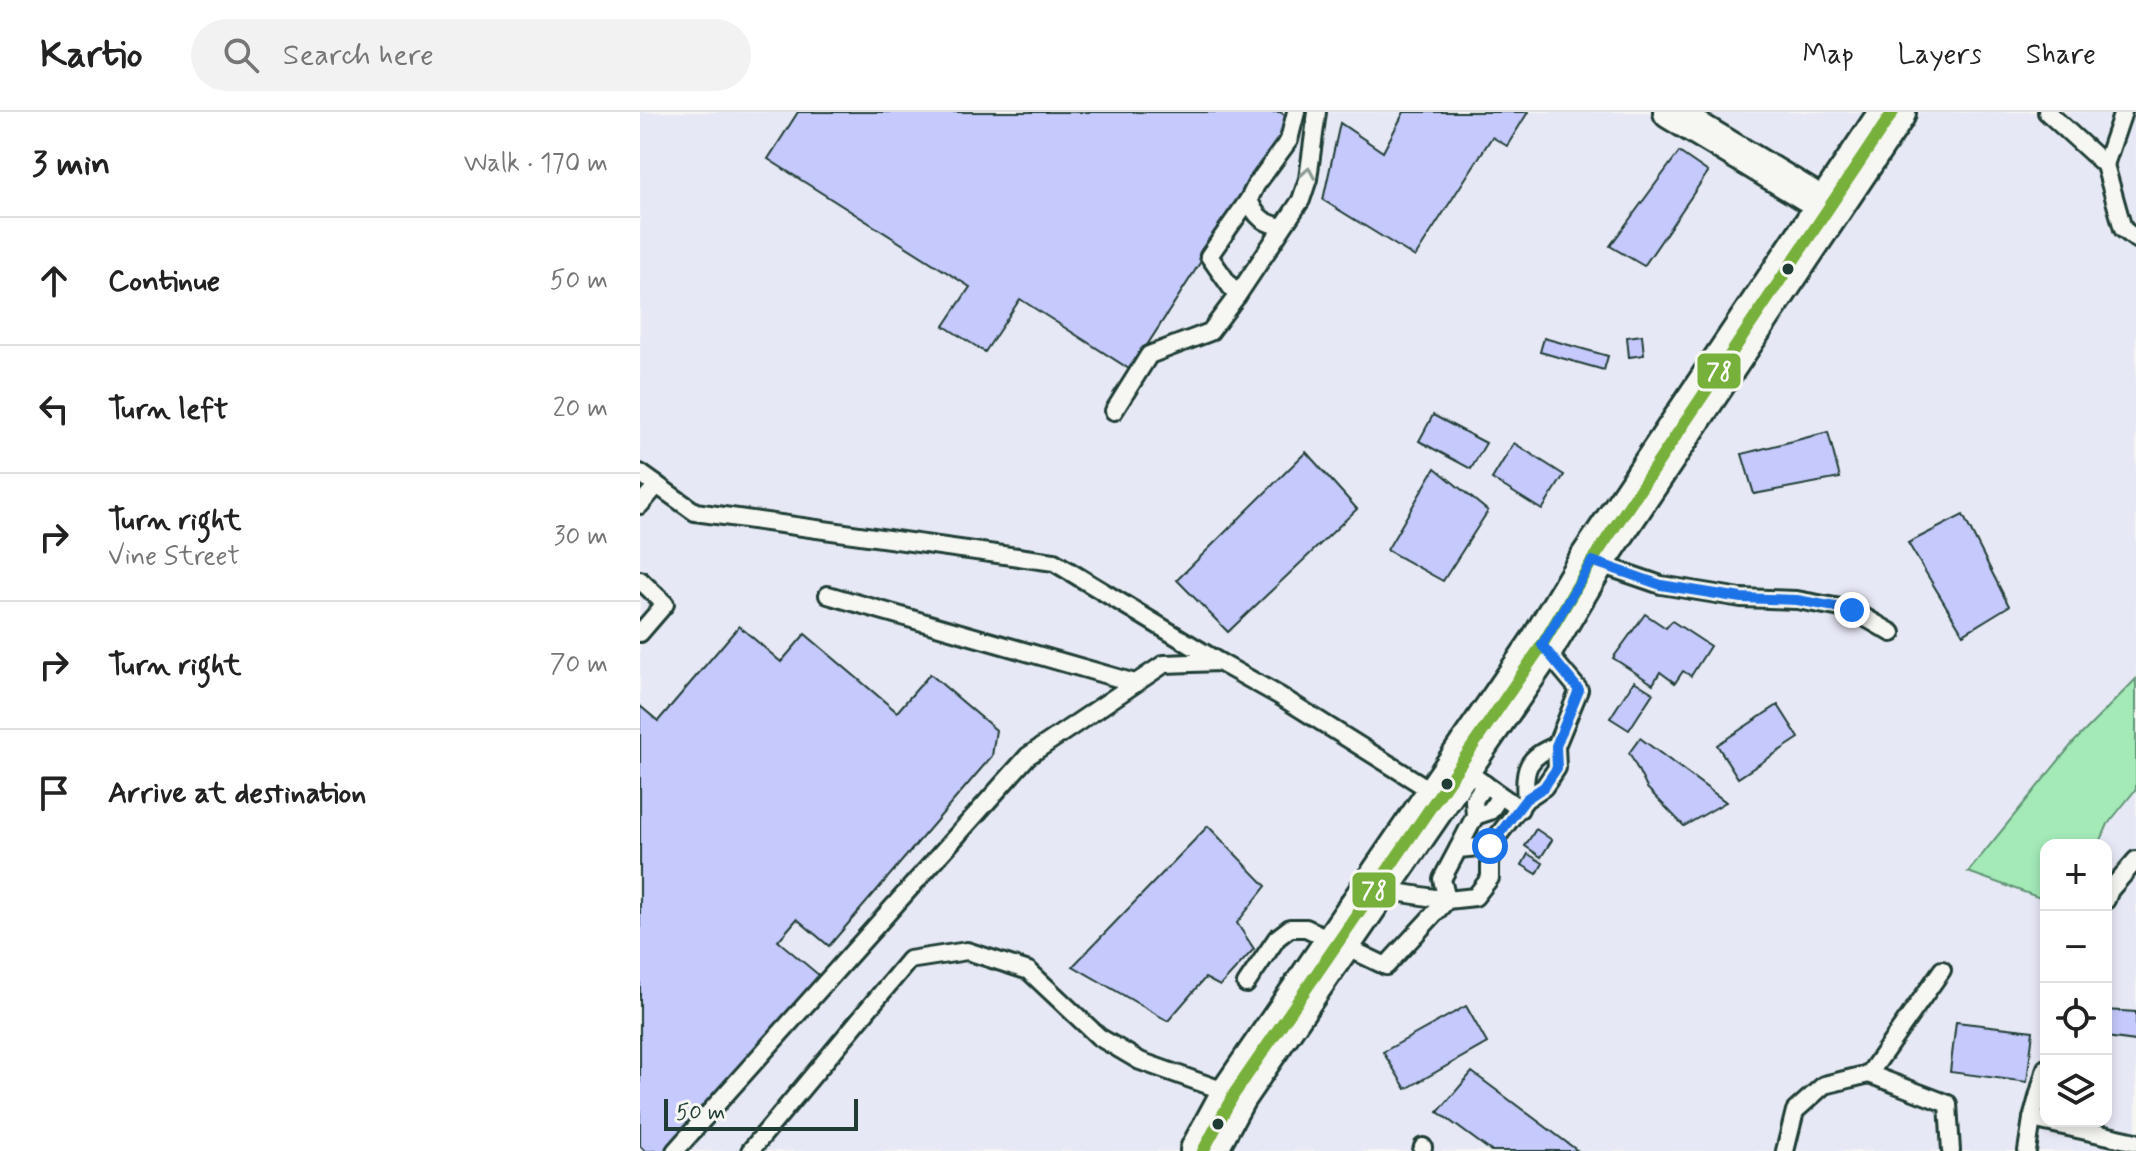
<!DOCTYPE html>
<html lang="en">
<head>
<meta charset="utf-8">
<style>
  :root { --surface:#fff; --page:#f2f2f2; --text:#222; --muted:#767676; --line:#e0e0e0 }
  body { margin:0; font-family:Mynerve,sans-serif; background:var(--page); color:var(--text) }
  .controls { position:absolute; right:24px; bottom:24px; display:grid; overflow:hidden; border-radius:16px; box-shadow:0 4px 12px #0003 }
  .controls button { width:72px; height:72px; display:grid; place-items:center; padding:0; border:0; border-bottom:2px solid var(--line); background:var(--surface); color:var(--text); font:40px sans-serif }
  .scale { position:absolute; left:24px; bottom:20px; width:194px; box-sizing:border-box; padding-left:8px; border:4px solid #1f3d34; border-top:0; font-size:22px; line-height:28px; white-space:nowrap; color:#1f3d34; -webkit-text-stroke:6px #f6f6f2; paint-order:stroke }
  .stop { position:absolute; width:24px; height:24px; margin:-18px; border:6px solid #1a73e8; border-radius:50%; background:#fff }
  .stop.end { background:#1a73e8; border-color:#fff; box-shadow:0 2px 8px #0008 }
  .list { margin:0; padding:0; list-style:none }
  h2 { display:flex; justify-content:space-between; align-items:center; height:104px; margin:0; padding:0 32px; font-size:34px }
  h2 small { font-size:26px; font-weight:400; color:var(--muted) }
  .list li { display:grid; grid-template-columns:52px 1fr auto; gap:24px; align-items:center; box-sizing:border-box; height:128px; padding:0 32px; border-top:2px solid var(--line) }
  .list b { display:block; font-size:30px; white-space:nowrap }
  .list p { margin:0; font-size:26px; white-space:nowrap; color:var(--muted) }
  .list em { font-size:26px; font-style:normal; color:var(--muted) }
  .icon { flex:none; width:44px; height:44px; fill:none; stroke:currentColor; stroke-width:2; stroke-linecap:round; stroke-linejoin:round }
  .map { position:relative; flex:none; width:1496px; height:1039px; overflow:hidden }
  header { display:flex; align-items:center; gap:48px; box-sizing:border-box; height:112px; padding:0 40px; background:var(--surface); border-bottom:2px solid var(--line) }
  header strong { font-size:38px }
  nav { display:flex; gap:44px; margin-inline-start:auto; font-size:28px }
  .search { width:560px; height:72px; background:var(--page); display:flex; align-items:center; gap:20px; box-sizing:border-box; padding:0 28px; border-radius:44px; color:var(--muted); font-size:30px }
  main { display:flex }
  aside { flex:1; background:var(--surface) }
  .map>svg:first-child { display:block }
  .built { fill:#e7e8f5 }
  .green { fill:#a3eab7; stroke:#619476; stroke-width:2 }
  .building { fill:#c5c9fb; stroke:#1f3d34; stroke-width:2 }
  .lines { fill:none; stroke-linecap:round; stroke-linejoin:round }
  .lane-casing { stroke:#1f3d34; stroke-width:22 }
  .street-casing { stroke:#1f3d34; stroke-width:38 }
  .secondary-casing { stroke:#1f3d34; stroke-width:50 }
  .lane { stroke:#f6f6f2; stroke-width:16 }
  .street { stroke:#f6f6f2; stroke-width:32 }
  .secondary { stroke:#f6f6f2; stroke-width:44 }
  .bus-1-casing { stroke:#f6f6f2; stroke-width:18 }
  .bus-1 { stroke:#77b03b; stroke-width:12 }
  .oneway { stroke:#8a9a93 }
  .route { stroke:#1a73e8; stroke-width:10 }
  .bus-dot { fill:#1f3d34; stroke:#f6f6f2; stroke-width:3 }
  .line-badge { stroke:#f6f6f2; stroke-width:3 }
  .badge-label { font-size:22px; text-anchor:middle; font-weight:bold; fill:#fff }
</style>
</head>
<body>
<header>
<strong>Kartio</strong>
<div class="search"><svg class="icon" aria-label="search" viewBox="0 0 24 24"><circle cx="10" cy="10" r="6"/><path d="M15 15l6 6"/></svg>Search here</div>
<nav><a>Map</a><a>Layers</a><a>Share</a></nav>
</header>
<main>
<aside>
<h2>3 min<small>Walk · 170 m</small></h2>
<ul class="list">
<li><svg class="icon" aria-label="ahead" viewBox="0 0 24 24"><path d="M12 20V5M6 11l6-6 6 6"/></svg><div><b>Continue</b></div><em>50 m</em></li>
<li><svg class="icon" aria-label="left" viewBox="0 0 24 24"><path d="M17 20v-9H6M10 6l-5 5 5 5"/></svg><div><b>Turn left</b></div><em>20 m</em></li>
<li><svg class="icon" aria-label="right" viewBox="0 0 24 24"><path d="M7 20v-9h11M14 6l5 5-5 5"/></svg><div><b>Turn right</b><p>Vine Street</p></div><em>30 m</em></li>
<li><svg class="icon" aria-label="right" viewBox="0 0 24 24"><path d="M7 20v-9h11M14 6l5 5-5 5"/></svg><div><b>Turn right</b></div><em>70 m</em></li>
<li><svg class="icon" aria-label="arrive" viewBox="0 0 24 24"><path d="M6 21V4h12l-3 4 3 4H6"/></svg><div><b>Arrive at destination</b></div></li>
</ul>
</aside>
<div class="map">
<svg width="1496" height="1039" viewBox="0 0 1496 1039">
  <rect width="100%" height="100%" fill="#f6f6f2"/>
  <filter id="ink" filterUnits="userSpaceOnUse"><feTurbulence type="fractalNoise" baseFrequency=".0125" numOctaves="2"/><feDisplacementMap in="SourceGraphic" scale="16" xChannelSelector="R" yChannelSelector="G"/><feConvolveMatrix kernelMatrix="1 2 1 2 8 2 1 2 1" color-interpolation-filters="sRGB"/></filter>
  <g filter="url(#ink)">
    <polygon class="built" points="0,0 1496,0 1496,567 1433,631 1329,760 1406,788 1406,1009 1466,1009 1466,733 1459,733 1468,712 1496,677 1496,1039 0,1039"/>
    <polygon class="green" points="1496,567 1496,677 1468,712 1459,733 1406,733 1406,788 1328,760 1433,631"/>
    <g class="building">
      <polygon points="158,0 640,0 652,8 491,258 380,187 345,240 304,214 330,175 128,47"/>
      <polygon points="764,0 888,0 867,34 852,25 775,145 683,88 700,11 743,40"/>
      <polygon points="1039,40 1068,60 1004,154 970,134"/>
      <polygon points="1002,223 1004,243 989,245 987,225"/>
      <polygon points="904,226 968,244 964,258 900,240"/>
      <polygon points="793,303 846,331 831,357 779,329"/>
      <polygon points="1188,320 1200,366 1114,382 1102,342"/>
      <polygon points="874,331 924,363 902,398 852,367"/>
      <polygon points="666,340 717,397 588,520 537,468"/>
      <polygon points="795,356 848,399 803,469 747,438"/>
      <polygon points="1323,403 1369,494 1323,522 1268,431"/>
      <polygon points="1005,502 1026,516 1032,509 1070,534 1051,564 1043,559 1035,571 1020,560 1013,572 973,546"/>
      <polygon points="99,514 141,550 165,522 257,600 290,562 356,618 352,644 189,834 157,807 138,829 180,864 29,1039 5,1039 0,1034 0,594 18,609"/>
      <polygon points="994,569 1013,581 989,618 970,606"/>
      <polygon points="1138,593 1159,626 1098,666 1077,633"/>
      <polygon points="1000,626 1086,690 1044,714 1007,676 991,644 989,641"/>
      <polygon points="568,714 626,774 597,811 614,837 580,874 565,866 528,909 433,854"/>
      <polygon points="896,717 912,728 901,745 885,734"/>
      <polygon points="888,742 903,751 897,762 882,753"/>
      <polygon points="826,894 847,931 766,977 743,940"/>
      <polygon points="1466,898 1496,900 1496,929 1466,925"/>
      <polygon points="1316,910 1393,919 1387,970 1310,960"/>
      <polygon points="832,960 938,1039 851,1039 798,1000"/>
    </g>
    <g class="lines">
      <defs>
        <g id="lane">
          <polyline points="1407,0 1465,53 1483,117 1496,127"/>
          <polyline points="1465,53 1483,0"/>
          <path d="M609 87C615 105 624 111 642 115"/>
          <polyline points="597,184 569,144 609,87 616,73 649,28 656,0"/>
          <polyline points="474,299 509,243 570,220 597,184 661,88 668,67 677,0"/>
          <polyline points="0,361 55,400 414,450 579,550"/>
          <polyline points="0,393 17,373"/>
          <polyline points="954,450 1021,473 1101,486 1157,488 1212,498 1252,521"/>
          <polyline points="0,468 25,492 0,521"/>
          <polyline points="188,483 495,571"/>
          <polyline points="819,654 880,697"/>
          <polyline points="845,672 834,688 835,704 850,699 860,684"/>
          <path d="M886 687C883 658 887 644 916 634"/>
          <polyline points="818,737 835,704"/>
          <polyline points="737,777 807,788 802,767 818,737 850,734"/>
          <polyline points="1466,788 1470,778 1496,748"/>
          <polyline points="1302,858 1229,962 1308,992 1311,1039"/>
          <polyline points="606,872 637,826 650,816 666,816 746,854 807,788 835,785 850,766 850,734 886,687 904,675 917,656 916,634 939,578 903,535"/>
          <polyline points="1392,1007 1406,956"/>
          <polyline points="35,1039 388,644 524,552 579,550 640,584 798,683"/>
          <polyline points="110,1039 269,848 327,839 389,859 459,925 500,949 593,982"/>
          <polyline points="782,1039 783,1035"/>
          <polyline points="1145,1039 1155,999 1184,973 1229,962"/>
          <polyline points="1387,1039 1392,1007 1496,1030"/>
        </g>
        <polyline id="street" points="1030,0 1188,95"/>
        <polyline id="secondary" points="563,1039 594,982 902,533 952,449 1253,0"/>
      </defs>
      <use href="#lane" class="lane-casing"/>
      <use href="#street" class="street-casing"/>
      <use href="#secondary" class="secondary-casing"/>
      <use href="#lane" class="lane"/>
      <use href="#street" class="street"/>
      <use href="#secondary" class="secondary"/>
      <defs>
        <polyline id="bus-1" points="563,1039 594,982 902,533 952,449 1253,0"/>
      </defs>
      <use href="#bus-1" class="bus-1-casing"/>
      <use href="#bus-1" class="bus-1"/>
    </g>
    <defs><path id="oneway-chevron" d="M-2-3.5L2.5 0L-2 3.5" fill="none" stroke-width="1.6" stroke-linecap="round" stroke-linejoin="round" transform="scale(2)"/></defs>
    <use class="oneway" href="#oneway-chevron" transform="translate(668 61) rotate(-80)"/>
  </g>
  <g class="lines" filter="url(#ink)">
    <polyline class="route" points="850,734 886,687 904,675 917,656 916,634 939,578 902,533 952,449 1021,473 1101,486 1157,488 1212,498"/>
  </g>
  <g class="bus-dot">
    <circle cx="1148" cy="157" r="7"/>
    <circle cx="807" cy="672" r="7"/>
    <circle cx="578" cy="1012" r="7"/>
  </g>
  <g class="line-badge">
    <rect x="1056" y="240" width="46" height="38" rx="8" fill="#77b03b"/>
    <rect x="711" y="759" width="46" height="38" rx="8" fill="#77b03b"/>
  </g>
  <g class="badge-label">
    <text x="1079" y="267">78</text>
    <text x="734" y="786">78</text>
  </g>
</svg>
<div class="controls">
<button>+</button>
<button>−</button>
<button><svg class="icon" aria-label="locate" viewBox="0 0 24 24"><circle cx="12" cy="12" r="6"/><path d="M12 2v4M12 18v4M2 12h4M18 12h4"/></svg></button>
<button><svg class="icon" aria-label="layers" viewBox="0 0 24 24"><path d="M12 4l9 5-9 5-9-5zM3 14l9 5 9-5"/></svg></button>
</div>
<div class="scale">50 m</div>
<div class="stop" style="left:850px;top:734px"></div>
<div class="stop end" style="left:1212px;top:498px"></div>
</div>
</main>
</body>
</html>
